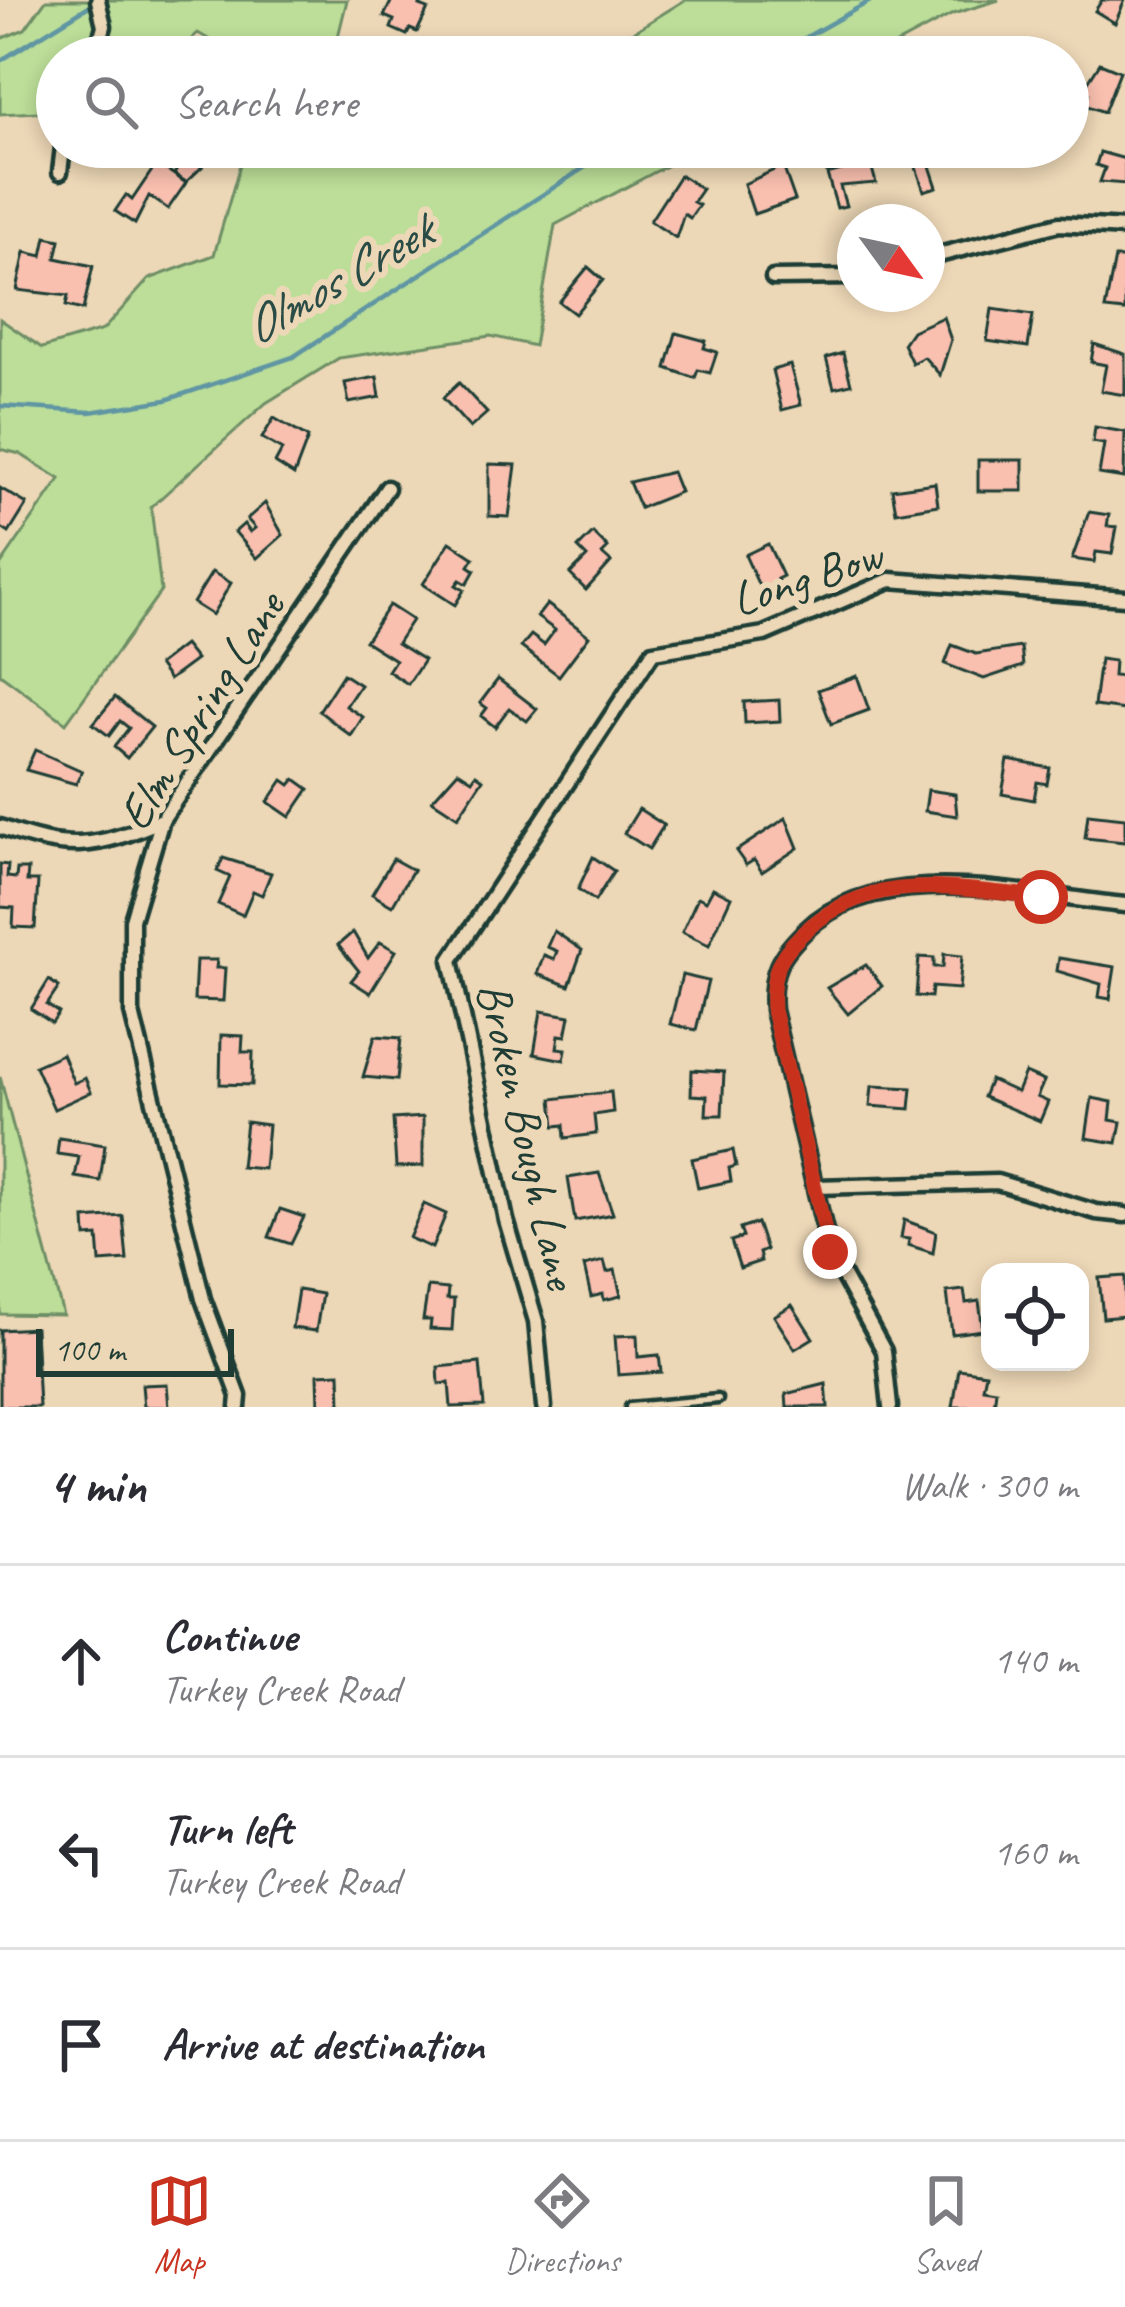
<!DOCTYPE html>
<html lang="en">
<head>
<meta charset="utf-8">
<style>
  :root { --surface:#fff; --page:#f2f2f3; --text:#2b2b33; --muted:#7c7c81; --line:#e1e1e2; --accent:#c8321e }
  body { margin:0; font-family:Caveat,sans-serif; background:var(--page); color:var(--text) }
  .controls { position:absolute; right:36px; bottom:36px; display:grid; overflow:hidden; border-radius:24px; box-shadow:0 6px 18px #0003 }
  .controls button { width:108px; height:108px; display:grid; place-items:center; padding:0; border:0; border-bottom:3px solid var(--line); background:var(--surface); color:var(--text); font:60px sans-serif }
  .compass { position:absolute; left:837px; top:204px; width:108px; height:108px; border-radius:50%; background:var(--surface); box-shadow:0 6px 18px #0003; rotate:123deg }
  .scale { position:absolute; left:36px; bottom:30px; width:198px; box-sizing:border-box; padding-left:12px; border:6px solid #1f3d34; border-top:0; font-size:33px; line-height:42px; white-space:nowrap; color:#1f3d34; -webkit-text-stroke:9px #ecd7b6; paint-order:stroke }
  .stop { position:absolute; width:36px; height:36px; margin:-27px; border:9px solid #c8321e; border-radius:50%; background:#fff }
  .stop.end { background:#c8321e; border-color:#fff; box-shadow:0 3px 12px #0008 }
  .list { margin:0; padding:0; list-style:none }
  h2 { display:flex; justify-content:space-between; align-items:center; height:156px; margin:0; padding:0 48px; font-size:51px }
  h2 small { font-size:39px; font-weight:400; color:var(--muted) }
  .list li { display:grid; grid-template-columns:78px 1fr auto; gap:36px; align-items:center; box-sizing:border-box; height:192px; padding:0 48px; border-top:3px solid var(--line) }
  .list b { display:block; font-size:45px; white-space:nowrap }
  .list p { margin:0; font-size:39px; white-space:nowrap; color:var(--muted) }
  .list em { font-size:39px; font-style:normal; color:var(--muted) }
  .icon { flex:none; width:66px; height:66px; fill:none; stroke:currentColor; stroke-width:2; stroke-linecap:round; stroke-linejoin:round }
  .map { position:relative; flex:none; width:1125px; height:1407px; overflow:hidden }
  .search { position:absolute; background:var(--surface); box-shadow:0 6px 18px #0003; left:36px; right:36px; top:36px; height:132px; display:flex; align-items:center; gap:30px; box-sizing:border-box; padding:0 42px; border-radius:66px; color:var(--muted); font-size:45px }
  .sheet { height:732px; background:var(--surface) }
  nav { display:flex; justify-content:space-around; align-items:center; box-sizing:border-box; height:168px; border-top:3px solid var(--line); background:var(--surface); font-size:33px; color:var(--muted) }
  nav a { display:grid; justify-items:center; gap:6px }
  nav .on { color:var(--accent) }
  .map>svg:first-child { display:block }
  .green { fill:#bcde98; stroke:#6e8e66; stroke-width:3 }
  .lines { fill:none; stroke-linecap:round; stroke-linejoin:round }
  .stream { stroke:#6096a3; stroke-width:4.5 }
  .building { fill:#f9bfaf; stroke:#1f3d34; stroke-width:3 }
  .service-casing { stroke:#1f3d34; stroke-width:15 }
  .minor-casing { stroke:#1f3d34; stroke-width:21 }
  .service { stroke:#ecd7b6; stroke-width:6 }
  .minor { stroke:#ecd7b6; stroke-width:12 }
  .route { stroke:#c8321e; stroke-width:15 }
  .labels { text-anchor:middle; stroke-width:12; stroke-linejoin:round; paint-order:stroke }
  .street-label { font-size:48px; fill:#1f3d34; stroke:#ecd7b6 }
  .water-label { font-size:51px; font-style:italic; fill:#2a4c46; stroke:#ecd7b6 }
</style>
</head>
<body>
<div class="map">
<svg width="1125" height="1407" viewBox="0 0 1125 1407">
  <rect width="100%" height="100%" fill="#ecd7b6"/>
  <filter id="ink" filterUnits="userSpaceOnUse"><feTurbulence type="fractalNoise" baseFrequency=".00833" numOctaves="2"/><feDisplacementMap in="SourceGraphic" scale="24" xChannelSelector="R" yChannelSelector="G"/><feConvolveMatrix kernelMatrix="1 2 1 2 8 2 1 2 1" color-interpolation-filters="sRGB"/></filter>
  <g filter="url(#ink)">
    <g class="green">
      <polygon points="46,0 347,0 336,45 357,57 227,57 229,51 198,33 171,57 57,57 57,111 0,114 0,39 25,29"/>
      <polygon points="685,0 999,0 953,14 872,57 593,57"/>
      <polygon points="245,147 702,147 555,225 534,346 491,336 339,358 266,403 151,507 161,591 66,723 0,674 0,566 60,479 20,454 0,449 0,319 42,348 103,330 149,279 214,255"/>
      <polygon points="0,1077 63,1315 0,1314"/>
    </g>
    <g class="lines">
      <g class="stream">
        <polyline points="771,57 872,0"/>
        <polyline points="0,61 89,6"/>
        <polyline points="0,406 90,412 166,400 293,357 616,147"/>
      </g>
    </g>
    <g class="building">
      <polygon points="392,0 423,0 420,6 428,9 417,32 410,29 407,35 391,28 394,20 384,16"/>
      <polygon points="1102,0 1125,0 1115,23 1095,11"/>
      <polygon points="1100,63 1120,71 1104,112 1085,105 1089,93 1082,91"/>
      <polygon points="909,147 942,147 947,160 930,166 937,187 924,191"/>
      <polygon points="1100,152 1125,159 1125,184 1100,182 1105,168 1096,165"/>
      <polygon points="868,154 876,183 840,186 846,206 837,208 827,174 842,170 840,162"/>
      <polygon points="186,156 202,167 186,182 174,174"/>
      <polygon points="157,163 186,183 168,209 149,196 135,224 115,211 126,195 132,200"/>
      <polygon points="783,166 795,200 754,214 744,184"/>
      <polygon points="680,175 702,189 693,202 699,205 690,218 684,214 676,238 650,221"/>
      <polygon points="46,237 60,240 56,258 93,266 83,310 66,306 68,296 17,290 25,252 42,256"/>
      <polygon points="1115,258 1125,258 1125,311 1105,309"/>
      <polygon points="588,267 603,280 575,314 559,302"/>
      <polygon points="992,309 1033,315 1028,347 987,341"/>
      <polygon points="943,317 951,340 940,375 924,357 912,363 903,344 912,331"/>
      <polygon points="676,333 706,341 704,348 717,352 710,373 698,370 695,378 666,368"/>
      <polygon points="1094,344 1125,354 1125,395 1101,391 1106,365 1091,362"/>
      <polygon points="843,353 851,384 834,388 826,358"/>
      <polygon points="790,365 801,405 782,410 772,370"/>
      <polygon points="377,377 380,397 349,403 345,383"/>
      <polygon points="459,383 487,413 470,428 443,398"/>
      <polygon points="274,418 308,438 294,475 275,463 282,450 262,438"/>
      <polygon points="1095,427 1125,432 1124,478 1099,474 1104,444 1093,442"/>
      <rect x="978" y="460" width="45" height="31"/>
      <polygon points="489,464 516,465 509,517 489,516"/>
      <polygon points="672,472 680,492 640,508 629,482"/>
      <polygon points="935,483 938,505 896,512 892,489"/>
      <polygon points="0,488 27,504 9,533 0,527"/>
      <polygon points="265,503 283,535 257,558 235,532 244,524 250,532 255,528 247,519"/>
      <polygon points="1089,512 1109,515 1107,526 1117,527 1112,554 1096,552 1094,562 1072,559"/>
      <polygon points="593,533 608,548 602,554 611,562 586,590 570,574 587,557 578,548"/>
      <polygon points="450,542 474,558 469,566 475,570 467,584 460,580 456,585 464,590 455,605 423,584"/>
      <polygon points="768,544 783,576 777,579 783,591 765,599 745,555"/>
      <polygon points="212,572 231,583 212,615 193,603"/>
      <polygon points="547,604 589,636 559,676 521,647 531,635 544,645 555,630 537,617"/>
      <polygon points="389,605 412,620 397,643 424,660 408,684 388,671 395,660 365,641"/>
      <polygon points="184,645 196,660 169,680 158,665"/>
      <polygon points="952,645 976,654 1021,647 1023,666 984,679 945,664"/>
      <polygon points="1100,659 1114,661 1113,676 1125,677 1125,710 1094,706"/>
      <polygon points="343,674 360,685 346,706 363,717 351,736 319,711"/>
      <polygon points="857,676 869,710 831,724 818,690"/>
      <polygon points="498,679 537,709 527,721 509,708 495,727 481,716 487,708 480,703"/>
      <polygon points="115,697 152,727 127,758 114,747 129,728 120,721 109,736 93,724"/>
      <polygon points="779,700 780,721 745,723 744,702"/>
      <polygon points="35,750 82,771 76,784 26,770"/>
      <polygon points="1008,760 1050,768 1047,784 1037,782 1034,800 1002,794"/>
      <polygon points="458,771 472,780 476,774 483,779 458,817 432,800"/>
      <polygon points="295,779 309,789 290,817 268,802 283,780 290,785"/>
      <polygon points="928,790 955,794 957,816 925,811"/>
      <polygon points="639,809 664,825 649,849 624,833"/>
      <polygon points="1088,814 1125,818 1125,842 1085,838"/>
      <polygon points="786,818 798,848 762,872 754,860 746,865 736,851"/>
      <polygon points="593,857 614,871 595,901 578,889"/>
      <polygon points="223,858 271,873 262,895 253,891 243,915 218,904 230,877 217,871"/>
      <polygon points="393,859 413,870 392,906 372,894"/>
      <polygon points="0,864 8,865 7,877 16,878 17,869 28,869 27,881 38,881 35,928 13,927 14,908 0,907"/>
      <polygon points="713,888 731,897 709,945 682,932 698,897 706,901"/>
      <polygon points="554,931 582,950 569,986 537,974 544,955 554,959 557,951 547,947"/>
      <polygon points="353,932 368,958 380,942 396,951 370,993 351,981 359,971 338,945"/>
      <polygon points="944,954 962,956 959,989 932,987 931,997 916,996 919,957 934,958 934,967 943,967"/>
      <polygon points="1059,958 1115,967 1110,999 1099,997 1101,984 1057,971"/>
      <polygon points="196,960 217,960 216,968 225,968 223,1001 194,1000"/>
      <polygon points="866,965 882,986 848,1014 827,988"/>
      <polygon points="682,975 708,981 696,1030 670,1024"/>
      <polygon points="49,980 59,987 47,1005 59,1013 52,1023 31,1009"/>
      <polygon points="541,1011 570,1016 566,1036 559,1035 557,1048 566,1049 564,1060 534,1054"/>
      <polygon points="221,1035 243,1036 242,1052 253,1052 252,1085 220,1084"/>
      <polygon points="375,1036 401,1038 397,1080 363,1077"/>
      <polygon points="62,1054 74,1083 85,1078 91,1092 54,1109 35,1066"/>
      <polygon points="692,1070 724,1072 722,1115 706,1115 707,1096 691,1095"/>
      <polygon points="1025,1073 1044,1081 1037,1097 1048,1102 1040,1121 983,1097 990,1080 1017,1092"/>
      <polygon points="872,1086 912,1088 910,1109 870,1106"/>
      <polygon points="611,1092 613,1112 594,1115 596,1134 565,1138 564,1125 555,1126 552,1099"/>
      <polygon points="1092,1098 1112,1102 1110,1120 1121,1122 1117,1143 1086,1138"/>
      <polygon points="423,1117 423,1166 396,1167 393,1119"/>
      <polygon points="246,1122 268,1125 264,1169 241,1167"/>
      <polygon points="59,1138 105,1145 100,1181 75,1177 79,1157 57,1154"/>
      <polygon points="733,1150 736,1166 729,1168 731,1181 698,1188 692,1159"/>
      <polygon points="599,1173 613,1214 575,1221 568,1178"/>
      <polygon points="424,1204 446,1214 432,1248 409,1238"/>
      <polygon points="280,1209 304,1217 291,1244 269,1237"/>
      <polygon points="123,1216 127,1260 100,1262 98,1236 86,1237 85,1219"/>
      <polygon points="904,1220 936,1232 933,1253 908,1245 909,1239 901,1238"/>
      <polygon points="757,1223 766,1250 759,1253 761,1261 740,1268 731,1241 743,1237 740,1229"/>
      <polygon points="604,1261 607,1272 615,1270 621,1296 604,1300 603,1294 591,1297 584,1266"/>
      <polygon points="1125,1276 1125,1316 1103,1318 1099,1278"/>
      <polygon points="428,1287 448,1289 447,1299 454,1299 452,1330 430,1329 431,1320 423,1320"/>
      <polygon points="298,1290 322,1294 316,1331 292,1328"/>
      <polygon points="964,1290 966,1303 979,1301 983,1330 952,1334 947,1292"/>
      <polygon points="792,1305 813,1338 795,1349 774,1316"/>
      <polygon points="35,1328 39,1407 0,1407 0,1330"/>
      <polygon points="637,1335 638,1357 659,1355 661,1372 618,1375 615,1336"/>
      <polygon points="480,1363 484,1406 451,1407 449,1383 439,1384 438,1367"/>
      <polygon points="959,1369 986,1373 983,1388 996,1390 994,1407 953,1407"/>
      <polygon points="340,1373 341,1407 319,1407 318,1374"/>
      <polygon points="167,1384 169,1407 144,1407 142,1385"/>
      <polygon points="826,1384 828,1407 787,1407 786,1394"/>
    </g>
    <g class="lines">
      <defs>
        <polyline id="service" points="630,1407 718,1399"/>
        <g id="minor">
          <polyline points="95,57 104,26 98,0"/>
          <polyline points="60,172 63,147"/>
          <polyline points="927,258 1059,224 1125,228"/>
          <polyline points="773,278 855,277"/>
          <path d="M0 827C69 852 95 849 162 820"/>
          <polyline points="816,1187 997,1182 1096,1212 1125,1215"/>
          <polyline points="238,1407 239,1396 203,1299 132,1013 132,920 162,820 387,488"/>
          <polyline points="544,1407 536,1321 506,1220 451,960 653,652 764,634 890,580 1125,598"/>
          <path d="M890 1407 884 1351 830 1252 773 1010C770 972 779 956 806 930 880 857 1030 896 1125 905"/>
        </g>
      </defs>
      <use href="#service" class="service-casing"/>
      <use href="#minor" class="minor-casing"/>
      <use href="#service" class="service"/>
      <use href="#minor" class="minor"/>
    </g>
  </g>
  <g class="lines" filter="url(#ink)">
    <path class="route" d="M830 1252 773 1010C771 976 776 959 801 935 870 868 953 889 1041 897"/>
  </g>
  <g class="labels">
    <g class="street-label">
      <text transform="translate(806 576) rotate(-18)" y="17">Long Bow</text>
      <text transform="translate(200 710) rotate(-58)" y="17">Elm Spring Lane</text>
      <text transform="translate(529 1135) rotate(77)" y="17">Broken Bough Lane</text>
    </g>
    <g class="water-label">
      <text transform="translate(337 278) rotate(-30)" y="18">Olmos Creek</text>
    </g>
  </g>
</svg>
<div class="controls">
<button><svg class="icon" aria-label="locate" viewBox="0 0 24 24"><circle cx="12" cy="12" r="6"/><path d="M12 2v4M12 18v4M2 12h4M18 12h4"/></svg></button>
</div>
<svg class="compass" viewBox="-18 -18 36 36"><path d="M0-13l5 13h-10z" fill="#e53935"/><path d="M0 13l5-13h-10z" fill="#7c7c81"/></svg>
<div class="scale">100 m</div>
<div class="stop" style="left:1041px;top:897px"></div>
<div class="stop end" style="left:830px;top:1252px"></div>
<div class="search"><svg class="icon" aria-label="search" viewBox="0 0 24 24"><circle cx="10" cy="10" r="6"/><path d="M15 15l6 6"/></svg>Search here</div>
</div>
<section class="sheet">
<h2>4 min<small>Walk · 300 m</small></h2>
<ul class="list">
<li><svg class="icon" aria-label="ahead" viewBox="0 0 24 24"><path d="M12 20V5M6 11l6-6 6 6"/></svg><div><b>Continue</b><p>Turkey Creek Road</p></div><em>140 m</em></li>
<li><svg class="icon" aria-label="left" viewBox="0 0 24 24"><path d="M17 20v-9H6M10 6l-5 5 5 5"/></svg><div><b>Turn left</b><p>Turkey Creek Road</p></div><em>160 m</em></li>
<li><svg class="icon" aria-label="arrive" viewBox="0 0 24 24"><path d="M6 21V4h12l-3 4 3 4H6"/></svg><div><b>Arrive at destination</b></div></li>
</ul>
</section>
<nav>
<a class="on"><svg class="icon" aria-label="map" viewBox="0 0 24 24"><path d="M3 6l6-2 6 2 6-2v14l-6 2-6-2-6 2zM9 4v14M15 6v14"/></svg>Map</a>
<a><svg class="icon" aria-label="directions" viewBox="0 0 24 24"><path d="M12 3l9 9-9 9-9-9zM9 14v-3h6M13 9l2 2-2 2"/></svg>Directions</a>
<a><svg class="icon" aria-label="saved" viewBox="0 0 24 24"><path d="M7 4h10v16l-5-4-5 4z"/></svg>Saved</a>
</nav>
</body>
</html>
